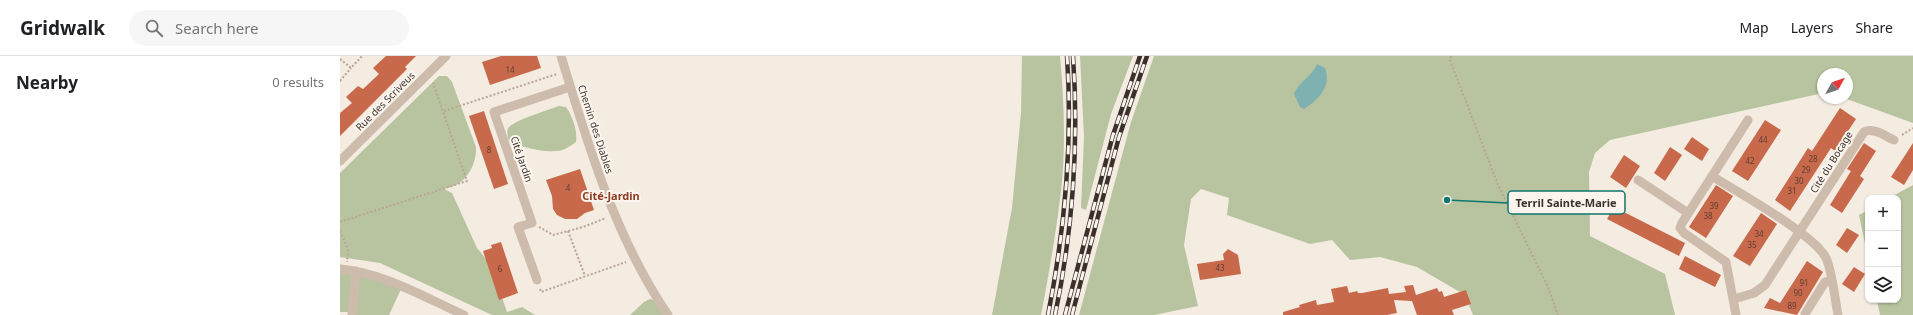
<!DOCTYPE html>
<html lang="en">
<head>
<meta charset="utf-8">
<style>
  :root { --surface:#fff; --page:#f6f6f6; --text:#202124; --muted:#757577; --line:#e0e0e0 }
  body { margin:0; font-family:"Noto Sans",sans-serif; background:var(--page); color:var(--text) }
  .controls { position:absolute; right:12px; bottom:12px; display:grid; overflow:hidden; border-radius:8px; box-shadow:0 1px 3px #0004 }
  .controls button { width:36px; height:36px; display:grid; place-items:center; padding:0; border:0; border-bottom:1px solid var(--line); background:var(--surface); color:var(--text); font:20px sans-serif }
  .compass { position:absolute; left:1477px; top:12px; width:36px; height:36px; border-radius:50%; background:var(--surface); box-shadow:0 1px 3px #0004; rotate:50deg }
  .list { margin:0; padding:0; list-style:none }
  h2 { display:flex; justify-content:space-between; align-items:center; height:52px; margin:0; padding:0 16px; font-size:17px }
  h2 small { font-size:13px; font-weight:400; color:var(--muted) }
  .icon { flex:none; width:22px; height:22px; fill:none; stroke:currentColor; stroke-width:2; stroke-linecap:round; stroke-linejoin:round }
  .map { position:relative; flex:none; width:1573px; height:259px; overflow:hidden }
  header { display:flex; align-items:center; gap:24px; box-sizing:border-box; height:56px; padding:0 20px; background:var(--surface); border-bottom:1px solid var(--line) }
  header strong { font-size:19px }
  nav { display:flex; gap:22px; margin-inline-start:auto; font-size:14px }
  .search { width:280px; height:36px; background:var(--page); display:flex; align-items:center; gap:10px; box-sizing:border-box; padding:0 14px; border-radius:22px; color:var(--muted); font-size:15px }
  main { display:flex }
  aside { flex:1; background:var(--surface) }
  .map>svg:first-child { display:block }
  .green { fill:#b8c4a0 }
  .water { fill:#7fb0b2 }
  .building { fill:#c8694b }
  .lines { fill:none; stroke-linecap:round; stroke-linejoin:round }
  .path { stroke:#b9a596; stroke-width:2; stroke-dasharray:2 2; stroke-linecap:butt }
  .minor { stroke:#cdbbac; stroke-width:9 }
  .rail-casing { stroke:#3b302b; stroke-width:4.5 }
  .rail { stroke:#fbf5ee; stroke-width:3; stroke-dasharray:9; stroke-linecap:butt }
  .labels { text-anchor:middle; stroke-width:4; stroke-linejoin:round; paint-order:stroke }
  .number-label { font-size:8px; fill:#5e3e33 }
  .street-label { font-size:10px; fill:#3b302b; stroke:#fbf5ee }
  .neighbourhood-label { font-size:11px; font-weight:bold; fill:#8c3b22; stroke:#fbf5ee }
  .leader { fill:none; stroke:#0f766e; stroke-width:1.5 }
  .callout-dot { fill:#0f766e; stroke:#fbf5ee; stroke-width:1.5 }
  .callout { fill:#fbf5ee; stroke:#0f766e; stroke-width:1.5 }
  .callout-label { font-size:11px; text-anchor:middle; font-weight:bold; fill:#3b302b }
</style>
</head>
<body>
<header>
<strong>Gridwalk</strong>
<div class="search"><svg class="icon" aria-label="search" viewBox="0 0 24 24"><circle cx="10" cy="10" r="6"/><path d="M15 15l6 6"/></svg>Search here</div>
<nav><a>Map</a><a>Layers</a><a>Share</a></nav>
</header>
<main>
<aside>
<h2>Nearby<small>0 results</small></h2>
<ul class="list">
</ul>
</aside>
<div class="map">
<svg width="1573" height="259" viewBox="0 0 1573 259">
  <rect width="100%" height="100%" fill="#f4ebe1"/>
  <g class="green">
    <path d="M682 0H720C724 44 726 91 721 135 716 177 709 218 701 259H652L672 152 681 57Z"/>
    <polygon points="740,0 793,0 771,58 746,154 741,152 744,81"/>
    <polygon points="814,0 1573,0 1573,67 1504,42 1507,42 1507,18 1483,18 1483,37 1270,84 1255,97 1249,116 1250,180 1325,218 1335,259 1133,259 1125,239 1077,211 1040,201 1010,204 992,184 970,188 887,159 889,142 861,133 851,143 844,189 858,250 814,259 739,259 791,66"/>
    <path d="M99 20H107L112 26 136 91C137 105 129 122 116 129 112 131 107 132 104 133L112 137 137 192 151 209 167 256 182 251 195 259H152L40 207 0 201V117Z"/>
    <path d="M219 50 226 51C232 59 238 76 236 86 233 88 229 91 225 93 213 99 178 92 168 83 168 79 166 74 169 71 176 64 208 54 219 50Z"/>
    <polygon points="1573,129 1573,259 1540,259 1537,244 1558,244 1558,142 1549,142"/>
    <polygon points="1528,154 1528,202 1519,159"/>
    <polygon points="0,213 62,231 49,259 12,259 11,256 0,256"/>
    <polygon points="310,243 320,246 328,259 290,259 304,246"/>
  </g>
  <path class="water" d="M977 8 985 12C992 31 978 44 964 53L960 51 954 38C959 25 972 21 977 8Z"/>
  <g class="building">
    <polygon points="46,0 76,0 65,11 67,13 0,80 0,57 12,47 6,41 18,30 23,33 39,18 33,12"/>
    <polygon points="161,0 197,0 201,12 150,29 142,6"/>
    <polygon points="1500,52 1516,63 1495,95 1491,92 1450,155 1435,144 1468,92 1472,95"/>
    <polygon points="144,55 168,128 154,133 129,60"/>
    <polygon points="1425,64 1441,74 1408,125 1392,115"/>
    <polygon points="1352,81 1369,93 1362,105 1344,93"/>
    <polygon points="1524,87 1536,95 1520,120 1524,123 1502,157 1490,149 1511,115 1507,113"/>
    <polygon points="1573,87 1573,114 1564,129 1551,121"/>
    <polygon points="1330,91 1342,99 1325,125 1314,117"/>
    <polygon points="1284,99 1300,110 1286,132 1270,121"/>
    <polygon points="240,113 254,154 245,157 237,163 225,163 217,159 213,153 212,140 206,124"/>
    <polygon points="1376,129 1393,140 1366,182 1349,171"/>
    <polygon points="1274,151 1345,187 1339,200 1267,163"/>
    <polygon points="1421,157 1437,168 1410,210 1393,200"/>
    <polygon points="1507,172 1519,179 1507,197 1496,189"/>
    <polygon points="161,186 178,237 159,244 143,195 152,192 151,189"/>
    <polygon points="888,193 898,199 901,218 860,224 857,208 884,204 883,198"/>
    <polygon points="1345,200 1381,219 1375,231 1339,213"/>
    <polygon points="1467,205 1483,216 1457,259 1424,252 1430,242 1440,247"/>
    <polygon points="1514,211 1525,218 1514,236 1502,228"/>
    <polygon points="1073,229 1076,239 1097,232 1099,236 1102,235 1104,241 1126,234 1131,248 1112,254 1114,259 1077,259 1072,245 1054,244 1057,257 1047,259 943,259 943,256 960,251 959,249 976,244 977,249 994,246 991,233 1007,230 1009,237 1017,235 1018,237 1022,237 1048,232 1049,238 1066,236 1064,230"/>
  </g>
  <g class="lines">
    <g class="path">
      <polyline points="1111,0 1110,4 1158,129 1208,231 1218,259"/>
      <polyline points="0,3 11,12 22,0"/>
      <polyline points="0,25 11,12"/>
      <polyline points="104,55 217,18"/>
      <polyline points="1562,79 1573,72"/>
      <polyline points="0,166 127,125 93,27"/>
      <polyline points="199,171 213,179 243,171 266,162"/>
      <polyline points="0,175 8,193 7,206"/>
      <polyline points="228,175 245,220"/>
      <polyline points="200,233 201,236 286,206"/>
    </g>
    <g class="minor">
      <path d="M221 0C248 89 275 181 328 259"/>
      <polyline points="0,105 106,0"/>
      <path d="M1372 120C1397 136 1474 178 1486 202 1492 214 1495 244 1498 259"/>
      <polyline points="1298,124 1348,157"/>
      <path d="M0 213C42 216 86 242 124 259"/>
      <polyline points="197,224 178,171 192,167 154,56 230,31"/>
      <path d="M1394 243 1414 237 1425 229 1524 76C1533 71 1545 80 1554 84"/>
      <polyline points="1465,258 1485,226 1491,225"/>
      <polyline points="12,259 16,215"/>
      <polyline points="1396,259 1386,206 1344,177 1340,172 1342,167 1408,64"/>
    </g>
    <defs>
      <g id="rail">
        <path d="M708 259C725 173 733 88 727 0"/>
        <path d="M715 259C733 174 739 87 733 0"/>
        <polyline points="725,259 773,79 800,0"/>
        <polyline points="732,259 779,81 807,0"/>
      </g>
    </defs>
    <use href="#rail" class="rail-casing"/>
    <use href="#rail" class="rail"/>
  </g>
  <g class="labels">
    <g class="number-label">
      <text x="170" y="17">14</text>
      <text x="1423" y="87">44</text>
      <text x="149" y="97">8</text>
      <text x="1473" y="106">28</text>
      <text x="1410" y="108">42</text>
      <text x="1466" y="117">29</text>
      <text x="1459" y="128">30</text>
      <text x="228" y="135">4</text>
      <text x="1452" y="138">31</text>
      <text x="1374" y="153">39</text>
      <text x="1368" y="163">38</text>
      <text x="1419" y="181">34</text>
      <text x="1412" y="192">35</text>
      <text x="880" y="215">43</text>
      <text x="160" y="216">6</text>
      <text x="1464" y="230">91</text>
      <text x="1458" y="240">90</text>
      <text x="1452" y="253">89</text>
    </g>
    <g class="street-label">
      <text transform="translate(45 45) rotate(-45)" y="4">Rue des Scriveus</text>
      <text transform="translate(256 73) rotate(72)" y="4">Chemin des Diables</text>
      <text transform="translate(182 103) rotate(71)" y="4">Cité Jardin</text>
      <text transform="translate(1491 106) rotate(-58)" y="4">Cité du Bocage</text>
    </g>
    <g class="neighbourhood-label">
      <text x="271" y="144">Cité-Jardin</text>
    </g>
  </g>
  <path class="leader" d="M1107 144L1168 147"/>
  <circle class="callout-dot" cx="1107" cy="144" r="4"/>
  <rect class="callout" x="1168" y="135" width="117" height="23" rx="4"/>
  <g class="callout-label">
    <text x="1226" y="151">Terril Sainte-Marie</text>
  </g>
</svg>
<div class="controls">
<button>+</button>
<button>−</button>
<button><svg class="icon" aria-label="layers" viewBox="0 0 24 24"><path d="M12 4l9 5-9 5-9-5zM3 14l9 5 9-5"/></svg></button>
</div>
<svg class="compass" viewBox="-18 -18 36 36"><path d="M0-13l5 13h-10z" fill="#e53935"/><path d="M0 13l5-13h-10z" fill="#757577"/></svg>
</div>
</main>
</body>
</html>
